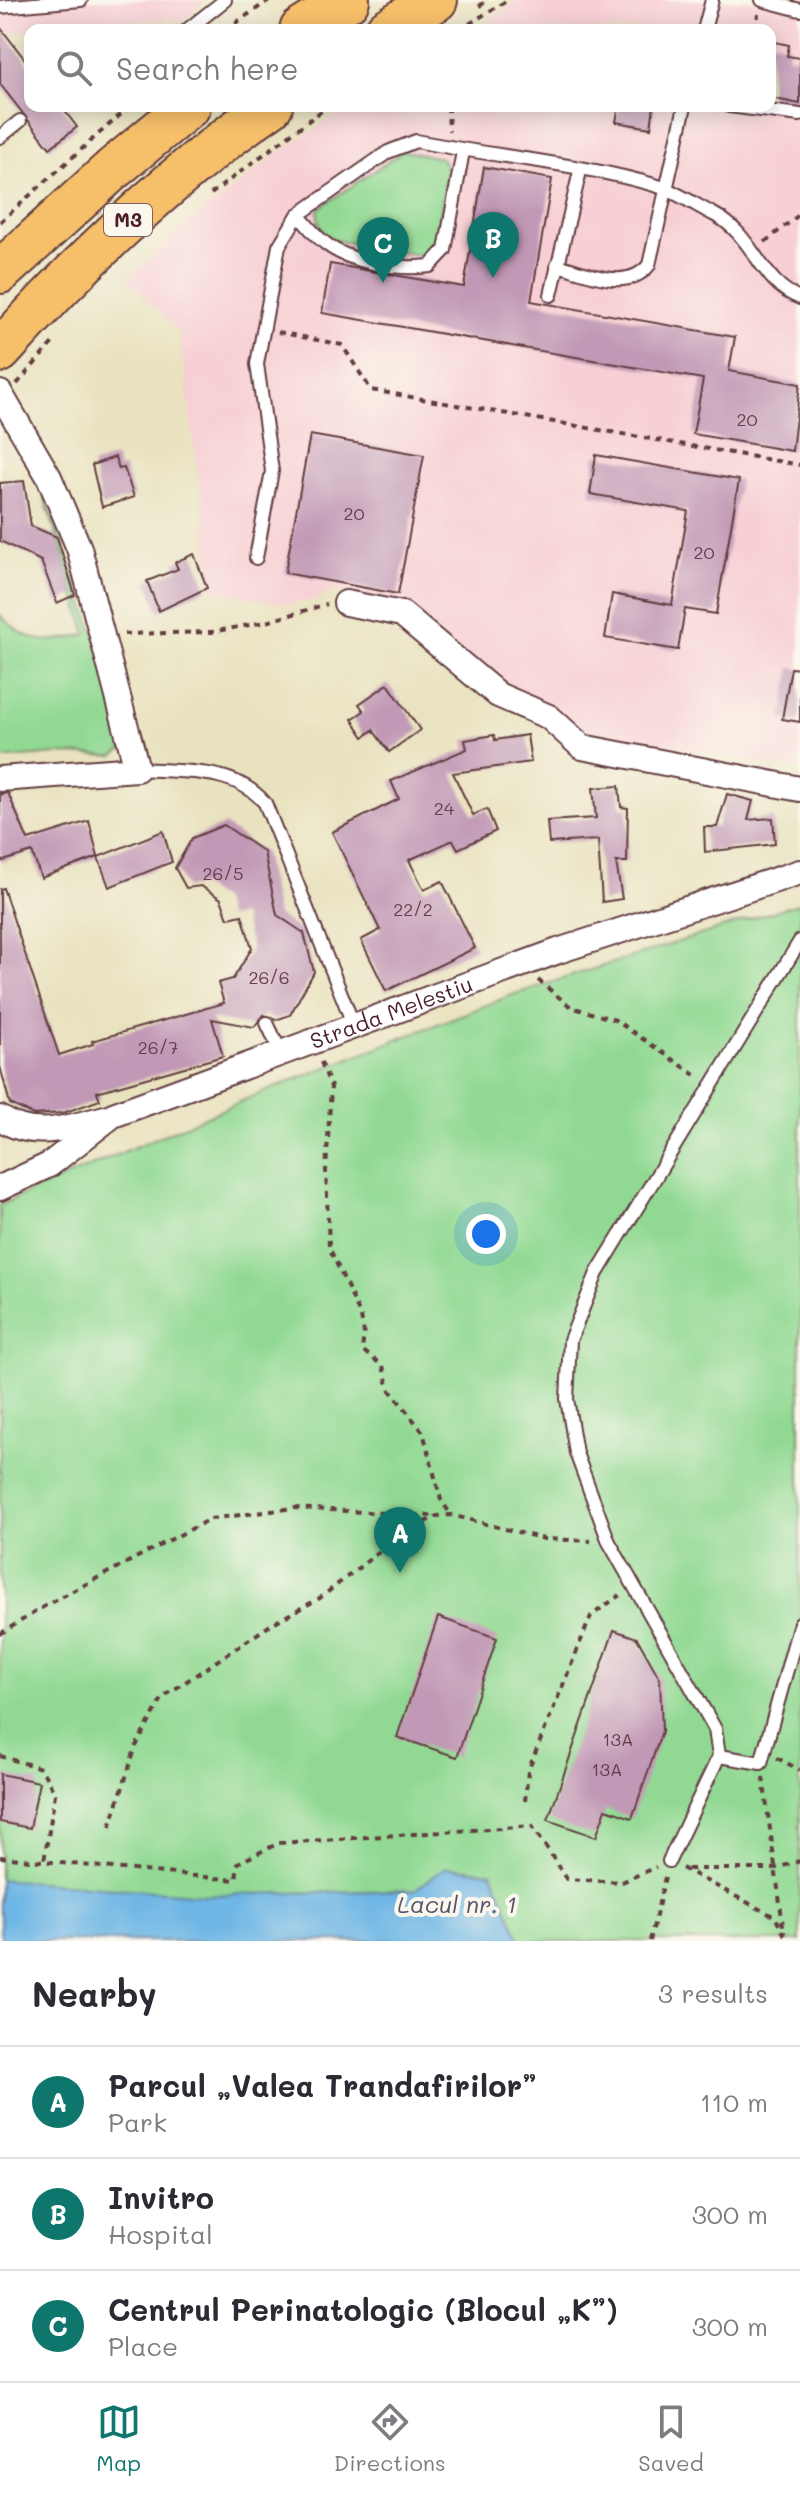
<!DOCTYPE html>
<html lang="en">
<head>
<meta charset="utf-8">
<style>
  :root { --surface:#fff; --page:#f2f2f3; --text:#2b2b33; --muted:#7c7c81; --line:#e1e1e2; --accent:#0f766e }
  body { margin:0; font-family:Mali,sans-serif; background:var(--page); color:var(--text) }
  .you { position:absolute; left:486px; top:1234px; width:28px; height:28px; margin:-20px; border:6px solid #fff; border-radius:50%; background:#1a73e8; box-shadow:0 0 0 12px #1a73e833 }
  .badge { display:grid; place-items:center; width:52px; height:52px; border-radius:50%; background:var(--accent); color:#fff; font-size:26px; font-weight:700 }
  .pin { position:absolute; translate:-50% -66px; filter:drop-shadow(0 2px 4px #0008) }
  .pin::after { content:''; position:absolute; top:42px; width:28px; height:24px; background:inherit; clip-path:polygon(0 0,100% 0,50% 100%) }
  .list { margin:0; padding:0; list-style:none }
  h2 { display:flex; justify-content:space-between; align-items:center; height:104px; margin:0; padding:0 32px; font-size:34px }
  h2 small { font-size:26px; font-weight:400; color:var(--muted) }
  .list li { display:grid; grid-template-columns:52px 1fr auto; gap:24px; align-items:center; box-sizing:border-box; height:112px; padding:0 32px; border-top:2px solid var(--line) }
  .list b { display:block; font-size:30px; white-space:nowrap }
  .list p { margin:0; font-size:26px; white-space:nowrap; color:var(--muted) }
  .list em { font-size:26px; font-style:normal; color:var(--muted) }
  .icon { flex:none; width:44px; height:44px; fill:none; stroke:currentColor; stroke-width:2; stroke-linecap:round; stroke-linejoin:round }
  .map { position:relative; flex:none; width:800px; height:1941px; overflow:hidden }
  .search { position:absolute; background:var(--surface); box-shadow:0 4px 20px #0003; left:24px; right:24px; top:24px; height:88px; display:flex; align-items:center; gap:20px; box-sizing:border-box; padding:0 28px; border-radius:16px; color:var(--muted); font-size:30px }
  .sheet { height:440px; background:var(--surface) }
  nav { display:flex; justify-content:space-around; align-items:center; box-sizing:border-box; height:112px; border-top:2px solid var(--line); background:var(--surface); font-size:22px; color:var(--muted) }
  nav a { display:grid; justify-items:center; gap:4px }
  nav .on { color:var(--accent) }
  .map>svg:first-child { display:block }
  .built { fill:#f7cfd4 }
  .green { fill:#91d993; stroke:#6e7c5f; stroke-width:2 }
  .water { fill:#6db6e5; stroke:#5c6a88; stroke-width:2 }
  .building { fill:#c198b5 }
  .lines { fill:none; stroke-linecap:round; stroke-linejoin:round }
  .lane-casing { stroke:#623c41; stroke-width:16 }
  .street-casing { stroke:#623c41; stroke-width:28 }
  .highway-casing { stroke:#623c41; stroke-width:46 }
  .path { stroke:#623c41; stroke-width:4; stroke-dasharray:6 6; stroke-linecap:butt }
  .lane { stroke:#fff; stroke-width:12 }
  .street { stroke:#fff; stroke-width:24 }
  .highway { stroke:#f6c06b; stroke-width:42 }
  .labels { text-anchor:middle; stroke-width:8; stroke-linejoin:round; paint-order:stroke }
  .number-label { font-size:18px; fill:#683d4e }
  .shield { fill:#fbf7ec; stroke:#7f6065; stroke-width:2 }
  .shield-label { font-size:20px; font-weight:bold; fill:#4a1f2b }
  .street-label { font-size:22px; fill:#4a1f2b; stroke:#fbf7ec }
  .water-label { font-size:24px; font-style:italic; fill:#56546c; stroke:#fbf7ec }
</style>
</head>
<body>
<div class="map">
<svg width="800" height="1941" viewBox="0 0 800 1941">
  <rect width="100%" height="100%" fill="#fbf7ec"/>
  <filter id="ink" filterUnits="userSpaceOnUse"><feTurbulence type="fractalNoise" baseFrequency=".0125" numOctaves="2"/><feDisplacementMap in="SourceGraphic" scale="16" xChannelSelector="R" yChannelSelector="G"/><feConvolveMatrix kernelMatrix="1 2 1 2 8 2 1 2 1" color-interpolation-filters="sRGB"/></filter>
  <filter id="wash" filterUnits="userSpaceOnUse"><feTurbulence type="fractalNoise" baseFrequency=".006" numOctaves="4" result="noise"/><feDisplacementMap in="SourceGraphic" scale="32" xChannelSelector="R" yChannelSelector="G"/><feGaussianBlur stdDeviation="1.8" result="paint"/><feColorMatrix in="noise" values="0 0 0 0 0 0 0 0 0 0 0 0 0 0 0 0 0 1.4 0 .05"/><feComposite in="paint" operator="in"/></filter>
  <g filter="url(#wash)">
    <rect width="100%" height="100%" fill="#e9e2bf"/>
    <g class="built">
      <polygon points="0,0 206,0 177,26 175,18 0,34"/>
      <polygon points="520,0 800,0 800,770 582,730 581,724 574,724 556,707 498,684 402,604 330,590 320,599 286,604 214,591 179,332 127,279 194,219 283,150 351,106 770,106 770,30 471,30"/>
    </g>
    <g class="green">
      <path d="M403 151 441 158 447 169 436 245 423 256 334 240C321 232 317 224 318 209Z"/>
      <path d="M34 464 96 638 125 748 113 756 57 754 0 759V615C29 646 50 644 87 634Z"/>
      <polygon points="800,903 800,1941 0,1941 0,1205 263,1092 512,995"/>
    </g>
    <polygon class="water" points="447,1867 492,1872 521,1941 0,1941 0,1879 204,1895 414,1890"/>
    <g id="blocks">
      <g class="building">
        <polygon points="0,27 30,66 30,106 61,106 77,127 50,148 0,84"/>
        <polygon points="770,41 789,45 787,56 800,58 800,104 770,98"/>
        <polygon points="619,106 654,106 651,128 616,122"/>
        <polygon points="484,167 552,179 531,301 735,337 729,371 800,384 792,451 693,434 703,379 322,313 330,264 464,287"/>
        <polygon points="310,435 424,455 398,594 285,573"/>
        <polygon points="596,455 739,480 716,614 685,609 678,650 605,638 612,594 672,605 688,511 590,494"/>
        <polygon points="115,457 119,469 124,468 134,497 102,507 92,465"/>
        <polygon points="24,481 31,526 57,537 75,595 57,603 41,561 0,541 0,483"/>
        <polygon points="194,554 207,588 159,611 147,581 178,569 175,562"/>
        <polygon points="791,668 800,669 800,722 782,719"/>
        <polygon points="388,684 420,730 389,752 373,730 364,737 352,719 364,711 359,704"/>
        <polygon points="494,735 495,740 527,735 531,762 453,773 473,815 487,809 496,831 458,849 453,840 409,860 424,890 442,881 475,948 386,991 361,940 380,930 332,832 399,799 391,781 467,749 465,740"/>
        <polygon points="619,786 621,807 628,808 627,862 616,862 622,899 602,902 598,840 549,843 547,821 596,818 593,788"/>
        <polygon points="8,793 28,840 89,821 98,857 41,878 32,852 0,862 0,794"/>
        <polygon points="727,794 753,801 748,820 773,818 775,844 705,852 704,827 717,827"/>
        <polygon points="224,825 264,852 277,915 304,933 314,972 290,1015 276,1020 264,1015 254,1027 212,1019 223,1056 97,1092 100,1100 63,1113 34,1115 10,1104 0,1066 0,889 3,888 59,1055 93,1044 92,1041 224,1003 218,983 233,979 252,948 242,915 228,918 221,899 201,886 186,888 175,868 192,838"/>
        <polygon points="163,831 172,862 109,887 98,857"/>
        <polygon points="438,1617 497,1638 457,1757 397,1737"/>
        <polygon points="614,1630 637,1638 660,1679 662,1731 632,1818 606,1809 596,1837 548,1820"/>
        <polygon points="0,1774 39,1782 30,1828 0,1822"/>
      </g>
    </g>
  </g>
  <g filter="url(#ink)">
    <use href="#blocks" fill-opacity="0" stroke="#623c41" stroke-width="2"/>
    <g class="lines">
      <defs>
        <g id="lane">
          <polyline points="762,0 800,10"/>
          <polyline points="0,7 81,0"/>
          <polyline points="187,30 225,0"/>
          <polyline points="704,30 712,0"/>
          <polyline points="729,106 800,115"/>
          <polyline points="0,137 20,121"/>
          <path d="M463 151 445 250 430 266C400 270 349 263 325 243 315 236 307 224 298 215L388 152 416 141C496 157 582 163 661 187 674 191 701 208 715 215 754 235 760 283 800 298"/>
          <path d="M557 265C586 272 627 293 649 265L685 106"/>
          <polyline points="551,295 580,171"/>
          <polyline points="256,558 272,471 257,364 279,246 298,215"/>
          <path d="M137 769C181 772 235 767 265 803L354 1026"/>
          <polyline points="800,941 597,1273 570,1340 567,1399 576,1453 609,1542 715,1729 719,1756 761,1763 800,1623"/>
          <polyline points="267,1023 282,1055"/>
          <polyline points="669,1861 719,1756"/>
        </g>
        <g id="street">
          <polyline points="0,393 49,477 79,548 137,769 0,779"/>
          <polyline points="346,603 402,614 498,695 549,717 582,747 800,789"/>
          <path d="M0 1118C35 1141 68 1127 105 1118"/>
          <path id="s1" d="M0 1188 49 1165 113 1115 558 951 800 872"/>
        </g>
        <g id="highway">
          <polyline points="301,30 348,0"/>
          <polyline points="387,30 436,0"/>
          <polyline points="0,272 113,169 189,106"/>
          <path d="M0 351C82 260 170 176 271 106"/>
        </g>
      </defs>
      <use href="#lane" class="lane-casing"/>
      <use href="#street" class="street-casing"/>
      <use href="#highway" class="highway-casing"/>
      <g class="path">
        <polyline points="479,6 489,0"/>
        <polyline points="225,30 270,0"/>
        <polyline points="459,30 508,0"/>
        <polyline points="756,30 758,14"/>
        <polyline points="448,106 449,131"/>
        <polyline points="211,194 328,106"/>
        <polyline points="0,222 130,106"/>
        <polyline points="765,242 800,214"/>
        <polyline points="278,332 342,345 371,390 800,465"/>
        <polyline points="17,384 56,339"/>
        <polyline points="124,634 212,632 270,621 327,604"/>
        <polyline points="538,980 571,1007 615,1020 700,1078"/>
        <polyline points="321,1062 331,1087 326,1171 329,1247 361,1317 364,1333 362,1350 383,1366 389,1389 423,1432 441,1500 451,1515"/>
        <polyline points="0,1634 48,1604 210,1519 294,1508 435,1516"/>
        <polyline points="0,1756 41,1768 55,1794 44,1861"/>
        <polyline points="777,1758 800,1770"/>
        <polyline points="763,1777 784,1933"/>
        <polyline points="525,1801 528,1771 591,1616 620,1595"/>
        <polyline points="110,1827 136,1746 163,1697 275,1622 320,1598 403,1533 437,1516 451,1515 544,1539 591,1541"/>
        <polyline points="0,1857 236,1880 238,1863 279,1843 532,1826 567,1879 622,1882 656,1867"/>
        <polyline points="682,1868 775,1917 788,1941"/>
        <polyline points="688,1869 773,1869 800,1861"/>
        <polyline points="650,1941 665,1877"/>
      </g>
      <use href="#lane" class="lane"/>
      <use href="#street" class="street"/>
      <use href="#highway" class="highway"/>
    </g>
  </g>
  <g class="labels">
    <g class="number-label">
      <text x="747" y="426">20</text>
      <text x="354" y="520">20</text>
      <text x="704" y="559">20</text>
      <text x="444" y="815">24</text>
      <text x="223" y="880">26/5</text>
      <text x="413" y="916">22/2</text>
      <text x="269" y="984">26/6</text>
      <text x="158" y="1054">26/7</text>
      <text x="618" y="1746">13A</text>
      <text x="607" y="1776">13A</text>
    </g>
    <rect class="shield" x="104" y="204" width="48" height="32" rx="6"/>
    <g class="shield-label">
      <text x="128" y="227">M3</text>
    </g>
    <g class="street-label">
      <text dy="8" stroke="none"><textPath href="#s1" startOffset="432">Strada Melestiu</textPath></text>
    </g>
    <g class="water-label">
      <text x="457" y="1913">Lacul nr. 1</text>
    </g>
  </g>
</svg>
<div class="you"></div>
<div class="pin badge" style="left:400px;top:1573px">A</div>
<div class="pin badge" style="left:493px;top:278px">B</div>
<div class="pin badge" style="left:383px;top:283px">C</div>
<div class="search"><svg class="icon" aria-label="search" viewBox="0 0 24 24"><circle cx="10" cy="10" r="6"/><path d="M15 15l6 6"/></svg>Search here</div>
</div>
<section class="sheet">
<h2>Nearby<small>3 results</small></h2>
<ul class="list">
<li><span class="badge">A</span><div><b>Parcul „Valea Trandafirilor”</b><p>Park</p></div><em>110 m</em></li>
<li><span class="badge">B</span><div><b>Invitro</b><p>Hospital</p></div><em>300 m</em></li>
<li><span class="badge">C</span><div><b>Centrul Perinatologic (Blocul „K”)</b><p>Place</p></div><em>300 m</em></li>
</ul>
</section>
<nav>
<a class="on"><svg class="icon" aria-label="map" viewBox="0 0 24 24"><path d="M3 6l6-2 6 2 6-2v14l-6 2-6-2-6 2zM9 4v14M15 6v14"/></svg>Map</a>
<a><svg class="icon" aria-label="directions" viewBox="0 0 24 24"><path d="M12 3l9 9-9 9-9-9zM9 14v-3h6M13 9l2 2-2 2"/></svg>Directions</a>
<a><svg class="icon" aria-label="saved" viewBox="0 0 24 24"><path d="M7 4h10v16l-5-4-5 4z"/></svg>Saved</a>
</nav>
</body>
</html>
